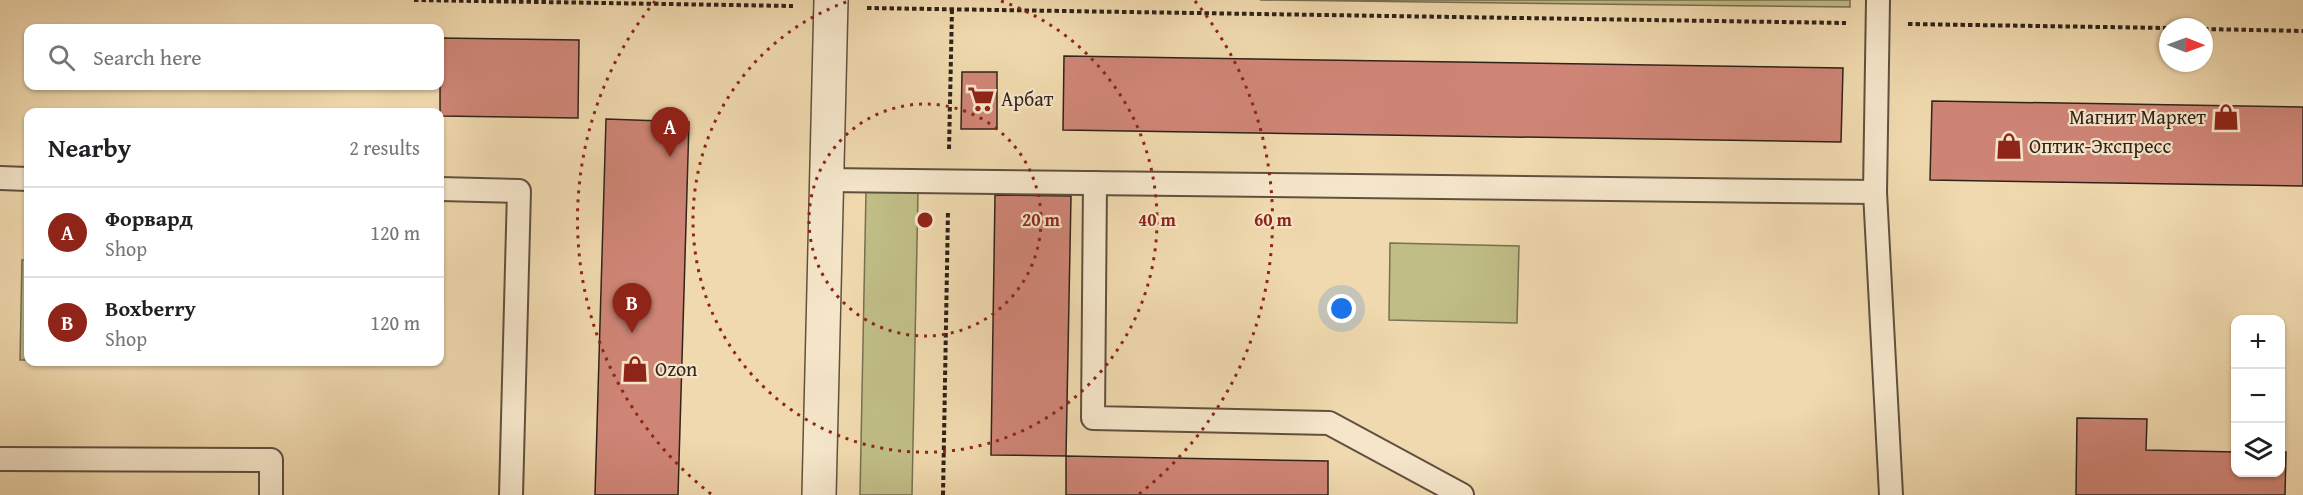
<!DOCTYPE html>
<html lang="en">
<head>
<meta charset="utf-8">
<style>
  :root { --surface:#fff; --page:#f6f6f6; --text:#202124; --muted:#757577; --line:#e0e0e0; --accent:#8f2418 }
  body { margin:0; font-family:"Gentium Book Plus",serif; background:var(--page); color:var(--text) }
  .controls { position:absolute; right:18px; bottom:18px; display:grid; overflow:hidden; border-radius:12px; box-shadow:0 2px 4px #0004 }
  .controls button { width:54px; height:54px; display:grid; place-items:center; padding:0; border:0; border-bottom:2px solid var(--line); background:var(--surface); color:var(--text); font:30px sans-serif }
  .compass { position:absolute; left:2159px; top:18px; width:54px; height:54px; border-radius:50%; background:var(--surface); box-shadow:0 2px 4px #0004; rotate:91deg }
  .you { position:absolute; left:1342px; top:309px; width:21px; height:21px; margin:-15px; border:4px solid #fff; border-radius:50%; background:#1a73e8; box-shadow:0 0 0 9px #1a73e833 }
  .badge { display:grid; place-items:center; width:39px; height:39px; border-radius:50%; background:var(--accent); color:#fff; font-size:20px; font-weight:700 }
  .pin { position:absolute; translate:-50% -50px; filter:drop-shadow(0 2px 3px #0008) }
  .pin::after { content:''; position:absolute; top:32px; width:21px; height:18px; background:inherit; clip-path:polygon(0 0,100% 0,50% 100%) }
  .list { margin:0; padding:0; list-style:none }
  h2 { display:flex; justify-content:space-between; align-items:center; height:78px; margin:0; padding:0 24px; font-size:26px }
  h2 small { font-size:20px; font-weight:400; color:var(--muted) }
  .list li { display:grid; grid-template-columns:39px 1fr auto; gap:18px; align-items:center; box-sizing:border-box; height:90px; padding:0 24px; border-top:2px solid var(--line) }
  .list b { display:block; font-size:22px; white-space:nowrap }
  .list p { margin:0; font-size:20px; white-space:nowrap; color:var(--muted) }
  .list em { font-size:20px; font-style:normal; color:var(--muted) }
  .icon { flex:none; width:33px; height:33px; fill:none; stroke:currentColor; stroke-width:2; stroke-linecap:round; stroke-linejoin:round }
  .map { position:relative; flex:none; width:2303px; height:495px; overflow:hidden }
  .search { position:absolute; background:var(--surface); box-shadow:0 2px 4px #0004; left:24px; top:24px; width:420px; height:66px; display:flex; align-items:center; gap:15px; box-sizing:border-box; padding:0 21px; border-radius:12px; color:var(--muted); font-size:22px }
  .panel { position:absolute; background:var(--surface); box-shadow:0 2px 4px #0004; left:24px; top:108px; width:420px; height:258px; border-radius:12px }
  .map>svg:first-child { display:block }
  .green { fill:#c0bd86; stroke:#787050; stroke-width:1.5 }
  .building { fill:#cf8576; stroke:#30231a; stroke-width:1.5 }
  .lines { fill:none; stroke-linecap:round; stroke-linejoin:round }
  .service-casing { stroke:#60503f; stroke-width:26 }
  .tertiary-casing { stroke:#60503f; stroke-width:36 }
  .path { stroke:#30231a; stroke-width:4; stroke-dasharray:4.5 3; stroke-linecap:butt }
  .service { stroke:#f5e6ca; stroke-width:22 }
  .tertiary { stroke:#f5e6ca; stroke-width:33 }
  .ring { fill:none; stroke:#8f2418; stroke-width:3; stroke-dasharray:3 6 }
  .labels { text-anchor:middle; stroke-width:4.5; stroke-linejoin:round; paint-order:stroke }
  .poi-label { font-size:20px; fill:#30231a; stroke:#f5e6ca; text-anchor:start }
  .centre { fill:#8f2418; stroke:#f5e6ca; stroke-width:3 }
  .ring-label { font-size:18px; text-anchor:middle; font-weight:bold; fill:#8f2418; stroke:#f5e6ca; stroke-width:4.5; stroke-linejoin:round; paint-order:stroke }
</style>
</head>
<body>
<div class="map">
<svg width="2303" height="495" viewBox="0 0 2303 495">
  <rect width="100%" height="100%" fill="#f0d9ae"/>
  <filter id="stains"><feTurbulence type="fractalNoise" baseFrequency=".00333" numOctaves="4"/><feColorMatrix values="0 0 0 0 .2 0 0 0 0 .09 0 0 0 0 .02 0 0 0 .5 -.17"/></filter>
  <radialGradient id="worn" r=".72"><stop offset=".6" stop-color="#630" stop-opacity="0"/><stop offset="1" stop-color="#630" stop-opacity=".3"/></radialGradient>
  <g class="green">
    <polygon points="1260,0 1850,0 1850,7"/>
    <polygon points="866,191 918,192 912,495 860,495"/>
    <polygon points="1390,243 1519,246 1517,323 1389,320"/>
    <polygon points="22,260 28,260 28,360 20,360"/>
  </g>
  <g class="building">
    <polygon points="440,38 579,40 578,118 440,116"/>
    <polygon points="1064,56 1843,68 1841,142 1063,130"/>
    <polygon points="962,72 997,72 997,129 961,129"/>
    <polygon points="1932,101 2303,107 2303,186 1930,180"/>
    <polygon points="606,119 689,122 678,495 595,495"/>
    <polygon points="995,195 1071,196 1066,456 991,455"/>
    <polygon points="2077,418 2147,419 2146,450 2235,452 2235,472 2280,472 2280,452 2286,452 2285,495 2076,495"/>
    <polygon points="1066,456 1328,461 1328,495 1066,495"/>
  </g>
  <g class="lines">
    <defs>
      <g id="service">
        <polyline points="1878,0 1875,192 1891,495"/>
        <polyline points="0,178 28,179"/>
        <polyline points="827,180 1875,192"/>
        <polyline points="1095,183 1093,418 1329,423 1462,495"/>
        <polyline points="440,189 519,191 511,495"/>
        <polyline points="0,459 271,460 271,495"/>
      </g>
      <polyline id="tertiary" points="819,495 831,0"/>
    </defs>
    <use href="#service" class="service-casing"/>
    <use href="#tertiary" class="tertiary-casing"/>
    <g class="path">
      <polyline points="414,0 793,6"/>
      <polyline points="867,8 1846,23"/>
      <polyline points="1908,24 2168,28"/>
      <polyline points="2204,29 2303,31"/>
      <polyline points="949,149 952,9"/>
      <polyline points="943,495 948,211"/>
    </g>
    <use href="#service" class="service"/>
    <use href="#tertiary" class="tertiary"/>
  </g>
  <g class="ring">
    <circle cx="925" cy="220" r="116"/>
    <path d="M1001 1A232 232 0 1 1 849 1"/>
    <path d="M711 494A348 348 0 0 1 655 1M1195 1A348 348 0 0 1 1139 494"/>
  </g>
  <defs>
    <symbol id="supermarket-bare" viewBox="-9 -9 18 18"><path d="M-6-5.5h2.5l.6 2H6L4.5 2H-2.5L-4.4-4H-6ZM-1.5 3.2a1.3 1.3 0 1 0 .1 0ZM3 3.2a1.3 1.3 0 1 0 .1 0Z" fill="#8f2418" stroke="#f5e6ca" stroke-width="2.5" paint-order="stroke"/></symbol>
    <symbol id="shop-bare" viewBox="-9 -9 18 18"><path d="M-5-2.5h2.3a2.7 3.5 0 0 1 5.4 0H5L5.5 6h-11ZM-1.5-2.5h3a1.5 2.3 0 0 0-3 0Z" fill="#8f2418" stroke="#f5e6ca" stroke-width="2.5" paint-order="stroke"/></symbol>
  </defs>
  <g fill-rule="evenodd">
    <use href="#supermarket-bare" x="962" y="80" width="38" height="38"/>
    <use href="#shop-bare" x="2207" y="98" width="38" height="38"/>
    <use href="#shop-bare" x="1990" y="127" width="38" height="38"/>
    <use href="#shop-bare" x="616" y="350" width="38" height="38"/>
  </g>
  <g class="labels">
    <g class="poi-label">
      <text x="1001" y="106">Арбат</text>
      <text x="2206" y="124" text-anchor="end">Магнит Маркет</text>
      <text x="2029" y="153">Оптик-Экспресс</text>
      <text x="655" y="376">Ozon</text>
    </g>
  </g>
  <circle cx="925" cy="220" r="9" class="centre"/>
  <g class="ring-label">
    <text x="1041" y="226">20 m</text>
    <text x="1157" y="226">40 m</text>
    <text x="1273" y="226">60 m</text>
  </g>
  <rect width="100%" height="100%" filter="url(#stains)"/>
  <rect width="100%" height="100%" fill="url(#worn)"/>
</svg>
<div class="controls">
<button>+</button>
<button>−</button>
<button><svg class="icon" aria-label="layers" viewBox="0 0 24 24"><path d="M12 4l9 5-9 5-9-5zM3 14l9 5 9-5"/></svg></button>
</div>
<svg class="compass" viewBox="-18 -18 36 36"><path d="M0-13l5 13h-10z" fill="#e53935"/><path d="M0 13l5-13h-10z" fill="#757577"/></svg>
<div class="you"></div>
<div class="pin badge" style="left:670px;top:157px">A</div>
<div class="pin badge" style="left:632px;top:333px">B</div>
<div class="search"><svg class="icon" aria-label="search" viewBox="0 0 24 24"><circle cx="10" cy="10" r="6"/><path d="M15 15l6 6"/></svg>Search here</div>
<section class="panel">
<h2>Nearby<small>2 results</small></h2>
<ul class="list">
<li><span class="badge">A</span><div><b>Форвард</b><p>Shop</p></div><em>120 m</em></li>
<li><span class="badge">B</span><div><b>Boxberry</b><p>Shop</p></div><em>120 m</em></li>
</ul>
</section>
</div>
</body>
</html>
